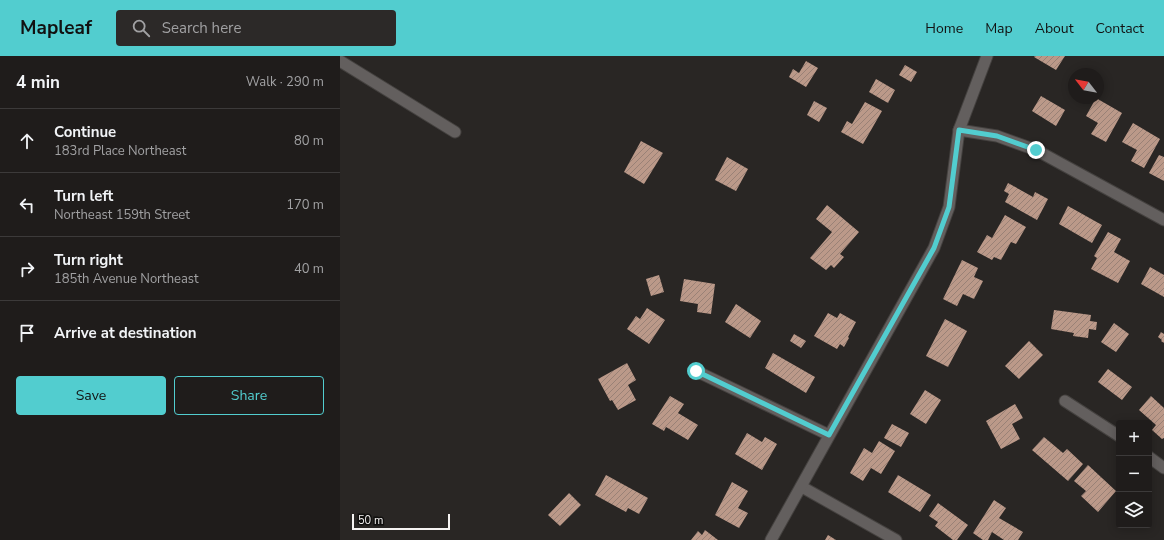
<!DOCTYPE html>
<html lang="en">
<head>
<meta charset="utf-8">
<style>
  :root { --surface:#1f1c1b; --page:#2c2928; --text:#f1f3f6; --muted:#a1a1a3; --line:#3c3a3a; --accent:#52cdcf }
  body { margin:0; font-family:"Nunito Sans",sans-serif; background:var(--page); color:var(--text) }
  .controls { position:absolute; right:12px; bottom:12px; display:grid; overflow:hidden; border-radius:4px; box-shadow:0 2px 10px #0003 }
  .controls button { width:36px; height:36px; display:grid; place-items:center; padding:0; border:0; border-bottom:1px solid var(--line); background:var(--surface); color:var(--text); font:20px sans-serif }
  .compass { position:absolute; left:728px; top:12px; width:36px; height:36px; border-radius:50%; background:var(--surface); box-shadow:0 2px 10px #0003; rotate:301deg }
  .scale { position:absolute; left:12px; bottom:10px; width:98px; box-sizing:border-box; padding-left:4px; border:2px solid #f5f3f2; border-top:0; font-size:11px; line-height:14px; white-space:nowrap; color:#f5f3f2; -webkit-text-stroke:3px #100f0e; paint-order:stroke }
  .stop { position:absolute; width:12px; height:12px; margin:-9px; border:3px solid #52cdcf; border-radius:50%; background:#fff }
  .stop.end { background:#52cdcf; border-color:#fff; box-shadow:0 1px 4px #0008 }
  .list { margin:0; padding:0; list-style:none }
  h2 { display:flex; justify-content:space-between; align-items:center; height:52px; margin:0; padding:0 16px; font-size:17px }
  h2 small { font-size:13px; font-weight:400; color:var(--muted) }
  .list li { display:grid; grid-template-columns:26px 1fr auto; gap:12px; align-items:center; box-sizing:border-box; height:64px; padding:0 16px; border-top:1px solid var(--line) }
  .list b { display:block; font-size:15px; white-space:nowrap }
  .list p { margin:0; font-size:13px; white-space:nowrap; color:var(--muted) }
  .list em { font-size:13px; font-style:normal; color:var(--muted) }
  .actions { display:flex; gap:8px; padding:12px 16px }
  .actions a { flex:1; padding:9px 0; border:1px solid var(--accent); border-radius:4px; text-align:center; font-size:14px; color:var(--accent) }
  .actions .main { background:var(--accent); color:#111 }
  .icon { flex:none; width:22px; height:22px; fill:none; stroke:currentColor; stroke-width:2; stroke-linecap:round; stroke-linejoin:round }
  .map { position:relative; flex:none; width:824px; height:484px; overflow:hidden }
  header { display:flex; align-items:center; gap:24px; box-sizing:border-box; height:56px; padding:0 20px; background:var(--accent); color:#111 }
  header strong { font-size:19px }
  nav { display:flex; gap:22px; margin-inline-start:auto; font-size:14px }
  .search { width:280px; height:36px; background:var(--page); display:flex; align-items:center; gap:10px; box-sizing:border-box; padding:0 14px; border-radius:4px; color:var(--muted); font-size:15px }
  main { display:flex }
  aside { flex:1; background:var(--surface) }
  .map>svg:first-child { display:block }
  .building { fill:url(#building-hatch) }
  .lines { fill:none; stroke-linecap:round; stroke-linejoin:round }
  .street-casing { stroke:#44413f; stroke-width:13 }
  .street { stroke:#635f5e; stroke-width:11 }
  .route { stroke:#52cdcf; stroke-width:5 }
</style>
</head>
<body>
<header>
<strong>Mapleaf</strong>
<div class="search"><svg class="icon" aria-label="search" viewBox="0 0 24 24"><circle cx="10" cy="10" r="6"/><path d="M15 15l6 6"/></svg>Search here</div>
<nav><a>Home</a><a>Map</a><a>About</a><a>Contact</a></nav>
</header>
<main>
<aside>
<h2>4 min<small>Walk · 290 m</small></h2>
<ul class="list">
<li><svg class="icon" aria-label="ahead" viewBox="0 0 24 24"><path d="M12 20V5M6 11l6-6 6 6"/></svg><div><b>Continue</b><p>183rd Place Northeast</p></div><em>80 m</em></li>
<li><svg class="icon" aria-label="left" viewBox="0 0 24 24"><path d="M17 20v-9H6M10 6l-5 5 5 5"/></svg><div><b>Turn left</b><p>Northeast 159th Street</p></div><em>170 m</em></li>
<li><svg class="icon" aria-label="right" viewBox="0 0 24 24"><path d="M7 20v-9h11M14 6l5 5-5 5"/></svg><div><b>Turn right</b><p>185th Avenue Northeast</p></div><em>40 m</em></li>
<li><svg class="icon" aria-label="arrive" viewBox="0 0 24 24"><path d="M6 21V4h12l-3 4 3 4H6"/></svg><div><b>Arrive at destination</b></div></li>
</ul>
<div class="actions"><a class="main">Save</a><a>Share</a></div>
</aside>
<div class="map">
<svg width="824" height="484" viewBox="0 0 824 484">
  <defs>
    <pattern id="building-hatch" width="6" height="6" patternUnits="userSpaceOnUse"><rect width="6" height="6" fill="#bb9989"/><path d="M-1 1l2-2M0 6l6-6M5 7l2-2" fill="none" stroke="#998176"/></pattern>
  </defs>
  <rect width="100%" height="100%" fill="#292624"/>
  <g class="building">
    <polygon points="695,0 725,0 716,14 694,1"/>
    <polygon points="466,5 478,12 466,31 449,21 453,13 459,17"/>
    <polygon points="565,9 577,16 571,26 559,19"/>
    <polygon points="536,23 555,34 548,47 529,36"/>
    <polygon points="701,40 725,54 716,70 692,55"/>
    <polygon points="756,42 782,57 766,86 751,78 758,67 746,60"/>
    <polygon points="474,45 487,52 479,66 467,59"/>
    <polygon points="525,46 542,55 523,88 501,76 507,65 512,68"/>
    <polygon points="793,67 820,83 804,112 791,105 797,94 782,86"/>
    <polygon points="301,85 323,97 304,128 284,116"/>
    <polygon points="819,99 824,101 824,125 809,117"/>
    <polygon points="387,101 408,113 396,135 375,124"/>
    <polygon points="668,127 693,141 695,136 708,143 697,164 665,146 669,138 664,135"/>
    <polygon points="487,149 519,176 500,198 504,201 494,212 491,209 486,214 470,202 492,176 476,163"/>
    <polygon points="728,150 762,169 752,187 719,168"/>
    <polygon points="665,159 686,171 676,188 671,186 661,204 654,201 652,204 637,196 647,179 652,182"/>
    <polygon points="768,176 781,183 774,196 790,205 778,227 751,213 757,202 754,200"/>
    <polygon points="622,204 638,212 634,221 643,225 634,243 623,238 617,250 603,243"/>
    <polygon points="810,211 824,219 824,241 801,228"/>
    <polygon points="319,219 324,236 311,240 306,223"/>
    <polygon points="344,223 375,228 371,258 357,256 358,248 340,245"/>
    <polygon points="396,248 421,265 410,282 385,266"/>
    <polygon points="307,252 325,264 309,288 287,273 296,260 300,263"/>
    <polygon points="714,254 751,259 750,265 757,266 756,274 749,273 748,282 733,280 734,277 711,273"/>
    <polygon points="488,257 497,262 500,257 516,266 508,281 509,282 504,291 500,288 497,293 474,280"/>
    <polygon points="605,263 627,275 608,311 586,300"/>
    <polygon points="774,267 789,278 776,296 761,286"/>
    <polygon points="821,276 824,278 824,287 821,285 822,284 818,281"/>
    <polygon points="454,278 466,285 461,292 450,285"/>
    <polygon points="689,285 703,299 679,323 665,310"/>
    <polygon points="433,297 475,321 466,337 425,312"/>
    <polygon points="287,307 296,324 288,329 296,344 278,354 272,344 270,345 258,323"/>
    <polygon points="768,313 792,331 782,344 758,326"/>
    <polygon points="585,334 601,344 586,368 570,358"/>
    <polygon points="330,340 344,348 338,357 358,369 348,384 326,371 324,375 312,368"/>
    <polygon points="811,340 824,352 824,382 822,383 812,374 816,369 799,354"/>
    <polygon points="675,348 683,362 672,368 680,383 661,393 646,365"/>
    <polygon points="552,368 569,377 561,391 544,382"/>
    <polygon points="407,377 422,386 425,381 437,388 422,414 395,398"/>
    <polygon points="704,381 723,397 727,393 743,408 728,425 692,394"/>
    <polygon points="539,385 555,395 541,418 531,412 523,425 510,417 524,392 532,397"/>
    <polygon points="748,409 776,435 758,456 741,440 746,435 734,425"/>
    <polygon points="266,419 308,442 299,458 288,452 286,456 255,439"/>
    <polygon points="558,419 591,439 580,456 548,436"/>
    <polygon points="392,426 408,435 398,452 408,457 399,472 375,459"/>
    <polygon points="229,437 241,449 220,470 208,459"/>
    <polygon points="654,444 666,452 659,462 683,476 678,484 664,484 652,476 648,484 643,484 633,477"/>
    <polygon points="598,447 628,469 617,484 613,484 595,470 598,466 589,460"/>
    <polygon points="365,474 378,484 351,484 358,475 362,479"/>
    <polygon points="488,479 496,484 485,484"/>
  </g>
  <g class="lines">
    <defs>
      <g id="street">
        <polyline points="0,5 115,76"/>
        <polyline points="619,74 657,80 696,94 824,164"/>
        <polyline points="356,315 489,379"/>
        <polyline points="725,345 779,380"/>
        <polyline points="809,401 824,412"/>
        <polyline points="462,431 556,484"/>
        <polyline points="431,484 594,192 609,151 619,74 647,0"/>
      </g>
    </defs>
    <use href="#street" class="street-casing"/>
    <use href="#street" class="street"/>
  </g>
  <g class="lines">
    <polyline class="route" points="356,315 489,379 594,192 609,151 619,74 657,80 696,94"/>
  </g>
</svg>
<div class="controls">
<button>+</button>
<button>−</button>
<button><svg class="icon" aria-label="layers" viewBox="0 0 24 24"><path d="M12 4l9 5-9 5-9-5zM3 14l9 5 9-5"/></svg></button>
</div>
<svg class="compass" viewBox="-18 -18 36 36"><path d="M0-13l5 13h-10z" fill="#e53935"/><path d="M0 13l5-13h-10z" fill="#a1a1a3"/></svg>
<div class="scale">50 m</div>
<div class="stop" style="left:356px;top:315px"></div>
<div class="stop end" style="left:696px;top:94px"></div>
</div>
</main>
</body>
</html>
